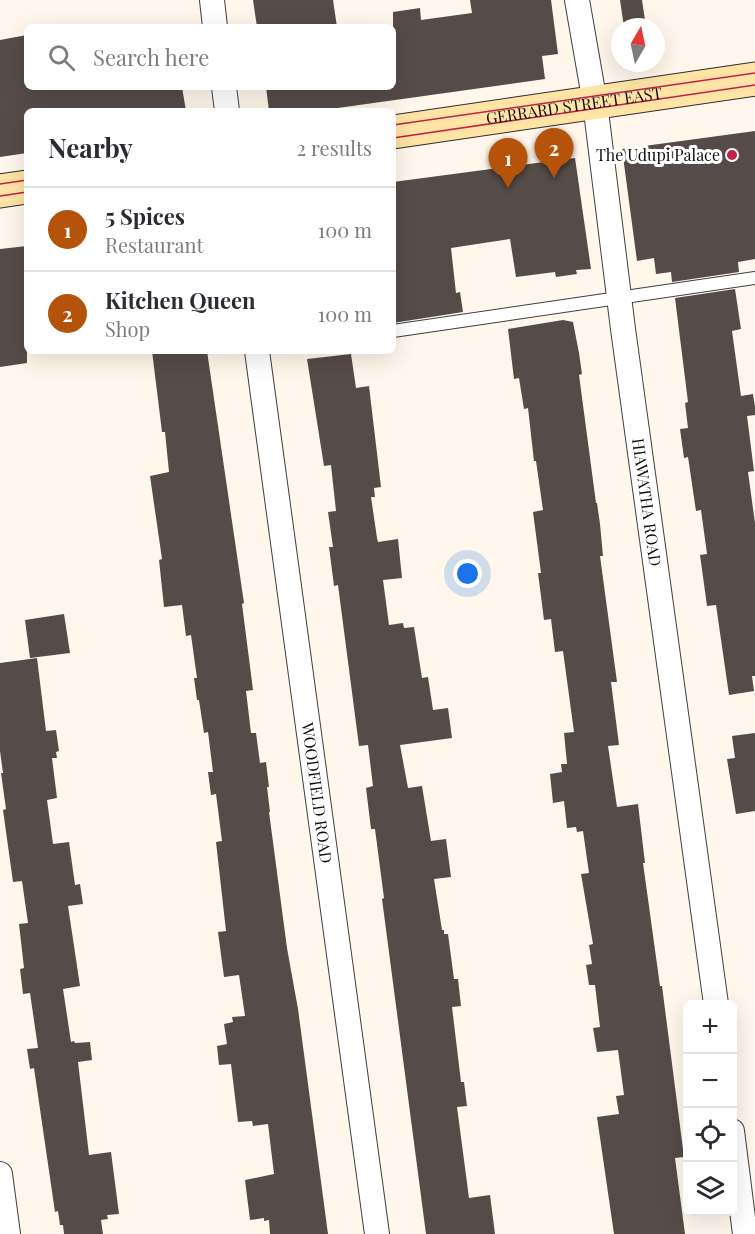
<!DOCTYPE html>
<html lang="en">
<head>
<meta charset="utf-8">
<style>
  :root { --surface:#fff; --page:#f7f7f7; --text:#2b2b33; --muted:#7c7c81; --line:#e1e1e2; --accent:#b45309 }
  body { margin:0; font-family:"Playfair Display",serif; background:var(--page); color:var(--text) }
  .controls { position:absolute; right:18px; bottom:18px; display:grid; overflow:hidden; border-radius:9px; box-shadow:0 6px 24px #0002 }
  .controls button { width:54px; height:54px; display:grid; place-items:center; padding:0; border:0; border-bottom:2px solid var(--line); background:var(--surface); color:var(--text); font:30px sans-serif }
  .compass { position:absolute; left:611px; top:18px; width:54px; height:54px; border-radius:50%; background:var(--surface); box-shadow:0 6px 24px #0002; rotate:9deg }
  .you { position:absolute; left:468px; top:574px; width:21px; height:21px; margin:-15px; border:4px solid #fff; border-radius:50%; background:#1a73e8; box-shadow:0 0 0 9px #1a73e833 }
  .badge { display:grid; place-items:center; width:39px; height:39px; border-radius:50%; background:var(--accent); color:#fff; font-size:20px; font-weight:700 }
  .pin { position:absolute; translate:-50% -50px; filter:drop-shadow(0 2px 3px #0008) }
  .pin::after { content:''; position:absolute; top:32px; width:21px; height:18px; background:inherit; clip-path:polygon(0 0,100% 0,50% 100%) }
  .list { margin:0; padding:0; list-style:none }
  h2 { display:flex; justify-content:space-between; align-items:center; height:78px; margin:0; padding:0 24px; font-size:26px }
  h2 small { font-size:20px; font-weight:400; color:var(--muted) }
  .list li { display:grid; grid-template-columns:39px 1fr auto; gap:18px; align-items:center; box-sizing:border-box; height:84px; padding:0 24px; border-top:2px solid var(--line) }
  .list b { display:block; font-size:22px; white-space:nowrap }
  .list p { margin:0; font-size:20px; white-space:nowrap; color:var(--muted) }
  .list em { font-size:20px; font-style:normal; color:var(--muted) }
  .icon { flex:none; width:33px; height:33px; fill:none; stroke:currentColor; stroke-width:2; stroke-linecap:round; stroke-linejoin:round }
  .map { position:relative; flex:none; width:755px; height:1234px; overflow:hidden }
  .search { position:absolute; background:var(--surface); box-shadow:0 6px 24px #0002; left:24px; top:24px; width:372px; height:66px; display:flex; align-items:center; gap:15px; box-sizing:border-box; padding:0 21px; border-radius:9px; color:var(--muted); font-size:22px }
  .panel { position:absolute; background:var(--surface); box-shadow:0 6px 24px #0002; left:24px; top:108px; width:372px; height:246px; border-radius:9px }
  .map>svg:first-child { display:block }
  .building { fill:#554b48 }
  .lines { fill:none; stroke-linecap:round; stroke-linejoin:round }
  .service-casing { stroke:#3f3f3f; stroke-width:14 }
  .minor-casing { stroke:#3f3f3f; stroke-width:26 }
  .secondary-casing { stroke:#2e2e2e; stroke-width:35 }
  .service { stroke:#fff; stroke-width:12 }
  .minor { stroke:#fff; stroke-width:24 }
  .secondary { stroke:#ffe4a6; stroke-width:33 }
  .tram { stroke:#bf2147; stroke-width:1.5 }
  .poi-dot { fill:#bf2147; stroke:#fff; stroke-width:2 }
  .labels { text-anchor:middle; stroke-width:6; stroke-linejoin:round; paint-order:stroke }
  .street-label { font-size:16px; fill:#0c0c0c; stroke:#fff }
  .poi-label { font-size:16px; fill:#0c0c0c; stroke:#fff; text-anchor:end }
</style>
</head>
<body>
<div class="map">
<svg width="755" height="1234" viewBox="0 0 755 1234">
  <rect width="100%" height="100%" fill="#fff7eb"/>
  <g class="building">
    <polygon points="253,0 333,0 337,27 257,27"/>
    <polygon points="470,0 551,0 558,54 542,56 545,79 316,111 269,111 266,87 393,87 393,12 420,8 421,20 472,13"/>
    <polygon points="620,0 642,0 646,27 624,27"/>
    <polygon points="27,35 27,87 182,87 186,111 27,111 27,153 0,157 0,40"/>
    <polygon points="755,131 755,259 738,262 739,272 672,282 671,272 656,274 654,258 637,261 622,149"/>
    <polygon points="575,158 591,269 576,270 577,274 556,277 555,272 516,277 510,239 451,248 456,293 460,292 463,312 393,323 393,182"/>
    <polygon points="27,246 27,363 0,367 0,249"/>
    <polygon points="735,289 741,329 732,331 741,396 753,394 755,407 755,415 747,416 754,471 748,472 755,523 755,676 752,676 754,691 729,695 716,605 707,606 700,555 707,554 701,510 696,511 688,457 684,458 680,429 688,428 685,403 688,402 675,298"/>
    <polygon points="563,320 573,322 579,353 582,374 579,375 596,503 597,503 600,524 603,556 600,556 617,682 611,682 619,745 608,746 617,807 638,804 645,863 643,863 660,986 662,986 684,1157 675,1158 685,1234 614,1234 597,1117 619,1114 616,1096 624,1095 618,1050 597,1052 593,1028 600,1027 595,985 589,985 586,965 592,964 589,945 593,944 581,874 589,873 583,831 577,832 576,827 567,828 564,801 553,803 550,774 562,772 561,764 567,764 564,733 574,732 563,651 555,652 551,619 544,620 538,573 541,573 533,512 543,510 536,461 534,461 528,408 524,409 519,378 514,379 508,329"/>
    <polygon points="152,351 207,351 244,603 242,604 253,690 246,691 251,733 256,733 260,763 266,762 269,787 267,787 270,812 269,812 287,948 298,1009 328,1234 270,1234 269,1220 264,1221 264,1218 250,1220 245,1180 274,1174 268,1124 253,1126 252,1121 238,1122 231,1064 219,1065 217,1046 227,1044 224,1024 233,1022 232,1017 245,1016 239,975 224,977 218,932 226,931 216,842 222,841 216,794 211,795 208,772 213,772 208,732 204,733 199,700 197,700 194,678 197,678 191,635 186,636 182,605 164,607 159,560 162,559 150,476 169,472 165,432 162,432"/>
    <polygon points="351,354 356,388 369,386 381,487 374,488 375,497 371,497 377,538 378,542 398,539 402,578 383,580 389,625 403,623 404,628 414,627 422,678 428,677 433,710 448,708 452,738 400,745 408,788 422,786 431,841 446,839 451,877 434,879 442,930 444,930 444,934 448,934 454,979 458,979 461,1006 452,1007 461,1082 464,1082 467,1106 457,1107 469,1198 490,1195 495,1234 426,1234 382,899 384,898 375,829 371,829 366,788 373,786 368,745 359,746 338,585 334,586 329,547 333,547 328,512 336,511 331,465 324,466 307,359"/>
    <polygon points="64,614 70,653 30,658 25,620"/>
    <polygon points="37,658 46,731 56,730 59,751 56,752 57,758 52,758 57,798 47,800 53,844 69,842 75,885 80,884 83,904 68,906 80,986 63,989 71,1042 74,1041 75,1043 90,1042 92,1060 78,1062 89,1155 111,1152 119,1214 107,1215 108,1219 101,1220 103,1234 64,1234 63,1225 60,1225 58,1211 55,1212 34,1068 30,1069 27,1049 38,1048 30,993 23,994 20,969 24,968 19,924 28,923 22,881 13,882 3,810 6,809 1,773 3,773 0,751 0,663"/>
    <polygon points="755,733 755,811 736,814 727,759 735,758 732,736"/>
  </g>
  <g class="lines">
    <defs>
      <polyline id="service" points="393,331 755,278"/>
      <g id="minor">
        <polyline points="212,0 215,27"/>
        <path id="s1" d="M577 0 595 103 623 329 716 1004"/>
        <polyline points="224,87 227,111"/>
        <path id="s2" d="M257 351 377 1234"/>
        <polyline points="732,1131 745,1234"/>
        <polyline points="0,1174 8,1234"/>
      </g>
      <g id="secondary">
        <path id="s3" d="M393 132 755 79"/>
        <polyline points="0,191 27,187"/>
      </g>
    </defs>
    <use href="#service" class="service-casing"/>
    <use href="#minor" class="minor-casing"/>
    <use href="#secondary" class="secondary-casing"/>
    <use href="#service" class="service"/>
    <use href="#minor" class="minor"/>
    <use href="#secondary" class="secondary"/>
    <g class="tram">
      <polyline points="393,125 755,73"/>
      <polyline points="393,138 755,85"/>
      <polyline points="0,184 27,180"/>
      <polyline points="0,196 27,192"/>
    </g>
  </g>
  <circle class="poi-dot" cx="732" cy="155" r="6"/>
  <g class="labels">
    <g class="street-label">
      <text dy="6" stroke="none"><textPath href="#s3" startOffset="183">GERRARD STREET EAST</textPath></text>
      <text dy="6" stroke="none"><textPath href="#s1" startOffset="507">HIAWATHA ROAD</textPath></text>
      <text dy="6" stroke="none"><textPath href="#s2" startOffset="446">WOODFIELD ROAD</textPath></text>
    </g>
    <g class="poi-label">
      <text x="720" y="161">The Udupi Palace</text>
    </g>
  </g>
</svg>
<div class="controls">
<button>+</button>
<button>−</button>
<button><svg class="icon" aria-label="locate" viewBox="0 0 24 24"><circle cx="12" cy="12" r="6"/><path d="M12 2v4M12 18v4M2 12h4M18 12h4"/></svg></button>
<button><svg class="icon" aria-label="layers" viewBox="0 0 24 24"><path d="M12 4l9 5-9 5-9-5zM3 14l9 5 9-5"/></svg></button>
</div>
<svg class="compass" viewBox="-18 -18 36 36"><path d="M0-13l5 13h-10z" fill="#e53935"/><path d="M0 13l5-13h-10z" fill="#7c7c81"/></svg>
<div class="you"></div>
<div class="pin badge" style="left:508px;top:188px">1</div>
<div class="pin badge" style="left:554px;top:178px">2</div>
<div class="search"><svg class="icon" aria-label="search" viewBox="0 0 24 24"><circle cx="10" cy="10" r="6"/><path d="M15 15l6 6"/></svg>Search here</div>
<section class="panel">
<h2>Nearby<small>2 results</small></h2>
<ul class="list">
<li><span class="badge">1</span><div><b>5 Spices</b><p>Restaurant</p></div><em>100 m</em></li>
<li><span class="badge">2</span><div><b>Kitchen Queen</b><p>Shop</p></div><em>100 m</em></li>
</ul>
</section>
</div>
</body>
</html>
